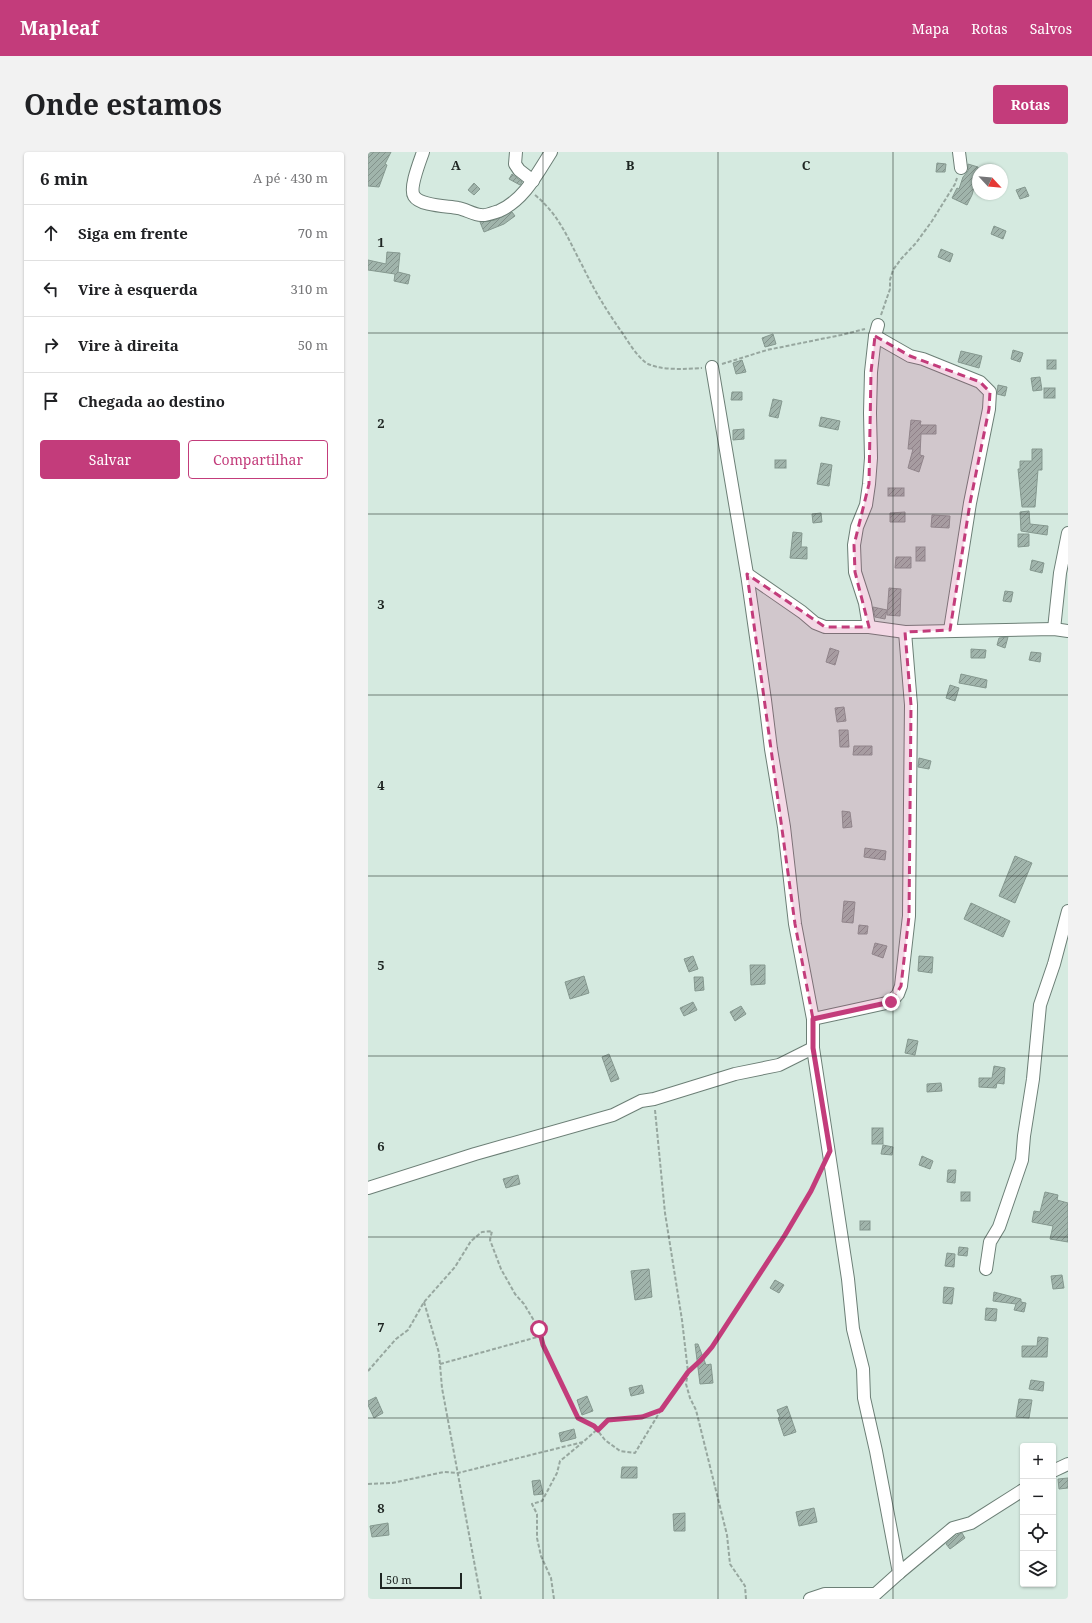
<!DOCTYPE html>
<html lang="pt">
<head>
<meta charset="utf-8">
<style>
  :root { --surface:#fff; --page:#f2f2f2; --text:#202124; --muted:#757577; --line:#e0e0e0; --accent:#c33c7b }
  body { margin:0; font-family:"Noto Serif",serif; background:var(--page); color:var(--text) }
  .controls { position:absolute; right:12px; bottom:12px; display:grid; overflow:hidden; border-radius:4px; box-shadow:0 1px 3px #0004 }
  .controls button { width:36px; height:36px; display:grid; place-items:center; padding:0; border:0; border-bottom:1px solid var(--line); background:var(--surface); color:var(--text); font:20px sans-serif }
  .compass { position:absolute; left:604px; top:12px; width:36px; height:36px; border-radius:50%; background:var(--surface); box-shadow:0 1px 3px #0004; rotate:116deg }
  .scale { position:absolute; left:12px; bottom:10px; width:82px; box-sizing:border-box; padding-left:4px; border:2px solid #1f2623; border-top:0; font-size:11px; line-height:14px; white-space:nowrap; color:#1f2623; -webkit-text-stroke:3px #d5eae0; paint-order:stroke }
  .stop { position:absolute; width:12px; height:12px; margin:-9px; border:3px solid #c33c7b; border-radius:50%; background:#fff }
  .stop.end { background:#c33c7b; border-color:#fff; box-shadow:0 1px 4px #0008 }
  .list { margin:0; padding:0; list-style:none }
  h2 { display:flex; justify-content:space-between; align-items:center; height:52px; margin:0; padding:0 16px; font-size:17px }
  h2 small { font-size:13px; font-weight:400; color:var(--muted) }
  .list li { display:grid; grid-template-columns:26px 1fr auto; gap:12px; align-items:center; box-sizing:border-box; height:56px; padding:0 16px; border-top:1px solid var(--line) }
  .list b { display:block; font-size:15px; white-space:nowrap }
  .list em { font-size:13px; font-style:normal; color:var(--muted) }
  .actions { display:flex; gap:8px; padding:12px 16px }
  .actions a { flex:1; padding:9px 0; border:1px solid var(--accent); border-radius:4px; text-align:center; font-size:14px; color:var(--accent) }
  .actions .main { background:var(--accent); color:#fff }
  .icon { flex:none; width:22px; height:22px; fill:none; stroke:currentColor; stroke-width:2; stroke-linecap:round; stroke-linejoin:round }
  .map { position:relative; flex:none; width:700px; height:1447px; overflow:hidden; border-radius:4px }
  header { display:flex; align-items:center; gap:24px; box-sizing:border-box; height:56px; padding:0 20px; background:var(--accent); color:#fff }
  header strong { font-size:19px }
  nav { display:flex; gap:22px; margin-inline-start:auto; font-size:14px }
  .intro { display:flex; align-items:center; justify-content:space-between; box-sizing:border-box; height:96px; padding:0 24px }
  h1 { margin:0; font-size:28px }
  .button { padding:10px 18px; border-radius:4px; background:var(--accent); color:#fff; font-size:14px; font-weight:700 }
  main { display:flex; gap:24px; padding:0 24px }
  aside { flex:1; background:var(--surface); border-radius:4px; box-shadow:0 1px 3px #0004 }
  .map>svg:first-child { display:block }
  .building { fill:url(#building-hatch); stroke:#85988f }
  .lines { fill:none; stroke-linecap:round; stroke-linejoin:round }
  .street-casing { stroke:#6c7f76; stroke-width:14 }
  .path { stroke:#97a79f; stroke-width:2; stroke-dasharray:4 2; stroke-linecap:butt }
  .street { stroke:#fff; stroke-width:12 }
  .route { stroke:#c33c7b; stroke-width:5 }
  .marked { fill:#c33c7b; fill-opacity:0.2; stroke:#c33c7b; stroke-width:3; stroke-dasharray:8 5; stroke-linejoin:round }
  .grid { fill:none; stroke:#1f2623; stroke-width:1; stroke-opacity:0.55 }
  .grid-label { font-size:13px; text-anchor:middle; font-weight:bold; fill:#1f2623; stroke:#d5eae0; stroke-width:4; stroke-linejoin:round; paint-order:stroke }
</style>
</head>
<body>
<header>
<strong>Mapleaf</strong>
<nav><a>Mapa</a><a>Rotas</a><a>Salvos</a></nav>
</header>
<div class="intro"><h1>Onde estamos</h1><a class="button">Rotas</a></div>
<main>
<aside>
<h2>6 min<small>A pé · 430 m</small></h2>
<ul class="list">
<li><svg class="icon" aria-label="ahead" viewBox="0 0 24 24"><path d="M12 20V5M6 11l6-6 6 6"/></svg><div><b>Siga em frente</b></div><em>70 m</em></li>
<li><svg class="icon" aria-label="left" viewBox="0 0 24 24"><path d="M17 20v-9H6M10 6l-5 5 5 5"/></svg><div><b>Vire à esquerda</b></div><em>310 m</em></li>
<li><svg class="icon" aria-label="right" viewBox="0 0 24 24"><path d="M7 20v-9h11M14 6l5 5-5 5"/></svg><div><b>Vire à direita</b></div><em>50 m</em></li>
<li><svg class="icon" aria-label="arrive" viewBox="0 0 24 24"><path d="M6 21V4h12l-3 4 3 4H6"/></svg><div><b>Chegada ao destino</b></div></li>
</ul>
<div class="actions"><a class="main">Salvar</a><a>Compartilhar</a></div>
</aside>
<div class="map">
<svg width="700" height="1447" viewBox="0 0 700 1447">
  <defs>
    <pattern id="building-hatch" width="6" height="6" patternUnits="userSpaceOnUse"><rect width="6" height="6" fill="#a0b4ab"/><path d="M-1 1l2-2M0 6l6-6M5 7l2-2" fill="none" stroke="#82928b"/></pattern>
  </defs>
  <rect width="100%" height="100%" fill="#d5eae0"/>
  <g class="building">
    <polygon points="0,0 23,0 17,12 19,13 11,35 0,34"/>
    <polygon points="569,11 578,12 577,20 568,20"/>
    <polygon points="600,12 610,15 610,20 604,43 599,53 584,46 589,36 591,37 595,25 600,19"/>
    <polygon points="144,22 154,30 152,33 141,27"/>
    <polygon points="106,31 112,37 106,43 100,38"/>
    <polygon points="657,35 661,44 652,47 648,38"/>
    <polygon points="144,60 147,64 136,72 116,80 112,70 127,68"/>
    <polygon points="626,74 638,79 635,87 623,82"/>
    <polygon points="573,97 585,102 582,110 570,105"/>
    <polygon points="19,100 32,101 30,120 42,123 40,132 26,129 27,122 0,118 0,108 18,112"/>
    <polygon points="405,182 408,192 397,195 394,186"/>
    <polygon points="645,198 655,201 652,210 643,207"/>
    <polygon points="593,199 614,204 611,216 590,210"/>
    <polygon points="374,208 378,220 368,222 365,211"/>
    <rect x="679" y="208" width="9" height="9"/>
    <polygon points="672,225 674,238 665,239 663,226"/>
    <polygon points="630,233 639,235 637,244 629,242"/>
    <rect x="676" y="236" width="11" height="10"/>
    <polygon points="364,240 374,240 374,248 363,248"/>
    <polygon points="405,247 414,249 410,266 401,264"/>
    <polygon points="453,265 472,269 470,278 451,274"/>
    <polygon points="543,268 553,269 552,273 568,273 568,282 553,282 552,303 556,304 551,320 540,316 545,297 540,297"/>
    <polygon points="376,277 376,287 365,288 365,278"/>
    <polygon points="664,297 674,297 674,318 670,318 667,355 654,355 650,317 652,317 652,309 664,309"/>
    <rect x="407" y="308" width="11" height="8"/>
    <polygon points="453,311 464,313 461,334 449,332"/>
    <rect x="520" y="336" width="16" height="8"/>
    <polygon points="661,359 662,372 680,374 679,383 653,379 652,360"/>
    <polygon points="537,360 537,370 522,370 522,361"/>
    <polygon points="453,361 454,370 445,371 444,362"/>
    <polygon points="564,363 582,364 581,376 563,375"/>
    <polygon points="425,380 434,381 433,395 439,395 439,407 422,406"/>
    <polygon points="650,382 661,382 661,394 650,395"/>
    <rect x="548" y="395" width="9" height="14"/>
    <polygon points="528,405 543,405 543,416 527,416"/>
    <polygon points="664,408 676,411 674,421 662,418"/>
    <polygon points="521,436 533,437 532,464 519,463"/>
    <polygon points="637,439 645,440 643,450 635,449"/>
    <polygon points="505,455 519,458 517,467 507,465"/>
    <polygon points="640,485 637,496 629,493 631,486"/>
    <polygon points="462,496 471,499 467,513 458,510"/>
    <polygon points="603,497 618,498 617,506 603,506"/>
    <polygon points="663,500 673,501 672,510 661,508"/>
    <polygon points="593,522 619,528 618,536 591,531"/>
    <polygon points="582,533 591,536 587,549 578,546"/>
    <polygon points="476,555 478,569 469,570 467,556"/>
    <polygon points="471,578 480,578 481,595 472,595"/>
    <polygon points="486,594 504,594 504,603 485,603"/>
    <polygon points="551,606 563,609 561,617 550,615"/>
    <polygon points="474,659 482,660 484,675 475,676"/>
    <polygon points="497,696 518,699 517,708 496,705"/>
    <polygon points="647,704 664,711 647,751 631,744"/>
    <polygon points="476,749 487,750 485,771 474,770"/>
    <polygon points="603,751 642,769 635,785 596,767"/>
    <polygon points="491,773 500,774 499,782 490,782"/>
    <polygon points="507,791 519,794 515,806 504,802"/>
    <polygon points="325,804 330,817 321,820 316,807"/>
    <polygon points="551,804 565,805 564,821 550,819"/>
    <polygon points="382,813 397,813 397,832 383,833"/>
    <polygon points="216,824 221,841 202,847 197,830"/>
    <polygon points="326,825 335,825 336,838 327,839"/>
    <polygon points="325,850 329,858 316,864 312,856"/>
    <polygon points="373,854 378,862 367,869 362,860"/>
    <polygon points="540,887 550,889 547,903 537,901"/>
    <polygon points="241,902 251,927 243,930 234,905"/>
    <polygon points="626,914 637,916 636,932 629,931 628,936 611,935 611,926 624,926"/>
    <polygon points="573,931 574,939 559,940 559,932"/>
    <rect x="504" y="976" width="11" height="16"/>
    <polygon points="515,993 525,995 524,1003 513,1002"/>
    <polygon points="554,1004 565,1009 562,1017 551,1013"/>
    <polygon points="580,1018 588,1018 587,1031 579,1030"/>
    <polygon points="150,1023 152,1032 138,1036 135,1027"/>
    <rect x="593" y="1040" width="9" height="9"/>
    <polygon points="677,1040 690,1043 689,1048 700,1051 700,1090 682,1087 685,1074 664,1070 666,1059 672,1060"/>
    <rect x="492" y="1069" width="10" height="9"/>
    <polygon points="591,1095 600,1096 599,1104 590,1103"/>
    <polygon points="579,1101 587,1102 586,1115 577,1114"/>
    <polygon points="281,1117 284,1145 267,1148 263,1119"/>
    <polygon points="694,1123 696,1136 685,1137 683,1124"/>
    <polygon points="407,1128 416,1133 411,1141 402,1136"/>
    <polygon points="576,1135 586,1136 584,1152 575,1151"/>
    <polygon points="626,1140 653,1147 653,1150 658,1151 656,1160 646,1158 648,1152 625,1149"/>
    <polygon points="618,1156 629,1157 628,1169 617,1168"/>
    <polygon points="670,1185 680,1186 679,1205 654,1205 654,1194 669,1194"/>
    <polygon points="327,1192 330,1192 338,1213 343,1212 345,1231 332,1232"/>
    <polygon points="663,1228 676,1230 675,1239 661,1237"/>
    <polygon points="274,1233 276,1241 263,1244 261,1236"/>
    <polygon points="219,1244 225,1259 214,1263 209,1248"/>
    <polygon points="8,1245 15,1261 6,1266 0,1253 0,1249"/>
    <polygon points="651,1247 664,1248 661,1266 648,1265"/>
    <polygon points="419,1254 428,1280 416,1284 410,1266 412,1265 409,1258"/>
    <polygon points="206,1277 208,1286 193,1290 191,1281"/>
    <polygon points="254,1315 269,1315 269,1326 253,1326"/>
    <polygon points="700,1326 700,1336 691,1337 690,1327"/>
    <polygon points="172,1328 175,1342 166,1343 164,1329"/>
    <polygon points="446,1356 449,1370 431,1374 428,1360"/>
    <polygon points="317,1361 317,1379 306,1379 305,1362"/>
    <polygon points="20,1371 21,1383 4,1385 2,1374"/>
    <polygon points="594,1381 597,1386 582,1397 578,1392 589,1383"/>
  </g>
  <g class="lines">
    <defs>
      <g id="street">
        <path d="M55 0C52 9 41 36 46 44 52 54 79 54 90 56 97 57 106 63 113 63 118 64 127 60 131 59 156 48 169 22 183 0"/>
        <polyline points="148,0 147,12 151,18 165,29"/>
        <polyline points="591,0 593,16"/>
        <polyline points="507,184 542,204 555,207 612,230 622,240 621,257 602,351 582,478"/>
        <polyline points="344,215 379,422 397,548 403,597 416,675 427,772 445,867 445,896 480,1127 485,1177 495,1217 496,1246 508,1299 531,1421"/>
        <polyline points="379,422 434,460 447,471 457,475 501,475 537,480 686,477 700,479"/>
        <polyline points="501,475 497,451 487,420 486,393 489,375 498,353 501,332 503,306 502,261 503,220 507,184 510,173"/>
        <polyline points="686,477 692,421 700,381"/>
        <polyline points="445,867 523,850 530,842 533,834 541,764 542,651 543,553 537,480"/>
        <polyline points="0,1036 107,1002 245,963 273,949 286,947 367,922 411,913 445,896"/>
        <polyline points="618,1117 622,1090 631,1075 654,1008 656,984 665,927 672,853 686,812 700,759"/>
        <polyline points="685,1319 700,1312"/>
        <polyline points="442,1447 457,1442 507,1442"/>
        <polyline points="502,1447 531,1421 585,1376 603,1371 655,1338"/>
      </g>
    </defs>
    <use href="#street" class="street-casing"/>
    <g class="path">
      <path d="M167 43C192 64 199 85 214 113 225 136 238 158 253 179 260 189 267 202 277 210 289 219 319 217 334 216"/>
      <polyline points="513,163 522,137 522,128 525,118 533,107 548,91 564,69 587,32 589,26"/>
      <polyline points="354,212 399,198 473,183 497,177"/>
      <polyline points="287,958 297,1061 314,1168 320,1220 318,1232 322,1246 328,1258 359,1383 362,1412 377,1434 378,1447"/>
      <polyline points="56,1150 71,1201 74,1236 113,1447"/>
      <polyline points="72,1212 173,1184"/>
      <path d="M0 1219 28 1187 40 1178 56 1150 87 1115 103 1089 114 1080 124 1079 122 1088 133 1117 147 1142 156 1152 171 1177 175 1193 210 1266 226 1274 237 1288 252 1299 267 1301 293 1258 320 1220 333 1208 344 1195C380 1137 423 1082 452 1020"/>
      <polyline points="0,1332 24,1331 76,1320 90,1321 215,1290 240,1268 274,1265 292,1258"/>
      <polyline points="186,1447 183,1426 173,1404 169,1386 169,1362 164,1352 174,1349 189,1321 192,1309 214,1291"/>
    </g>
    <use href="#street" class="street"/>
  </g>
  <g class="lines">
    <polyline class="route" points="171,1177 175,1193 210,1266 226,1274 230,1278 240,1268 274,1265 293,1258 320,1220 333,1208 344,1195 417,1083 443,1039 462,999 445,896 445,867 523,850"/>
  </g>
  <path class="marked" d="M507 184 542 204 612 230 622 240 621 257 602 351 582 478 537 480 543 553 541 764 533 834 523 850 445 867 427 772 379 422 457 475H501L487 420 486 393 501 332 503 220Z"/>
  <path class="grid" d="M175 0V1447M350 0V1447M525 0V1447M0 181H700M0 362H700M0 543H700M0 724H700M0 904H700M0 1085H700M0 1266H700"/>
  <g class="grid-label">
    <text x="88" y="18">A</text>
    <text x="262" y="18">B</text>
    <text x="438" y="18">C</text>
    <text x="13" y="95">1</text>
    <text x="13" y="276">2</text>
    <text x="13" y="457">3</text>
    <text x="13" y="638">4</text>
    <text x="13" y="818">5</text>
    <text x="13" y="999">6</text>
    <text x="13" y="1180">7</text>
    <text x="13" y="1361">8</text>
  </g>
</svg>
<div class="controls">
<button>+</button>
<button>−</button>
<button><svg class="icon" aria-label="locate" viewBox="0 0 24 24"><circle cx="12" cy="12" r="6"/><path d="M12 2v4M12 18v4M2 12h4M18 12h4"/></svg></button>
<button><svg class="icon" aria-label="layers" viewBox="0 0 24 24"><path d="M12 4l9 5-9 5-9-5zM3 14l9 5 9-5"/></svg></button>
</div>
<svg class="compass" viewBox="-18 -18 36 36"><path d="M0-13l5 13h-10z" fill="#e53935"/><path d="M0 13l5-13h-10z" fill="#757577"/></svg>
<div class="scale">50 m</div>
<div class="stop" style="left:171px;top:1177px"></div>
<div class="stop end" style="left:523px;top:850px"></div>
</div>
</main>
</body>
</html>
